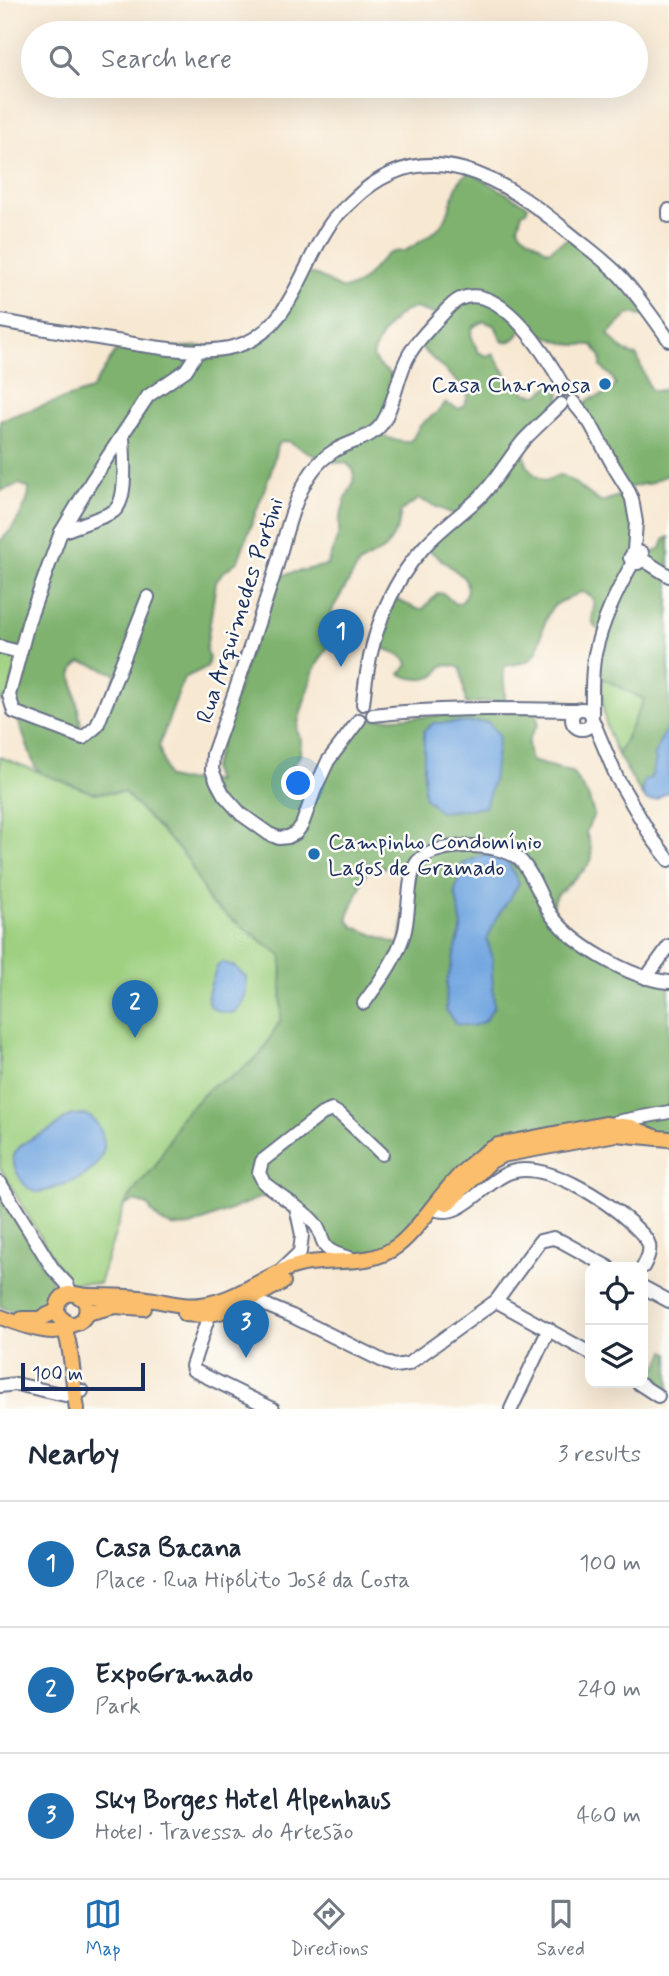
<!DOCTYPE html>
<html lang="en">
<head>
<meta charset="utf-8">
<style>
  :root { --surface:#fff; --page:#f6f6f7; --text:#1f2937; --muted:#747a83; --line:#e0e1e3; --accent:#1f6fb2 }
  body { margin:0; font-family:Mynerve,sans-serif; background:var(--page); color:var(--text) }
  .controls { position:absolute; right:21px; bottom:21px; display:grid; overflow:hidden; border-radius:14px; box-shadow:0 7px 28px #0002 }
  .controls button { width:63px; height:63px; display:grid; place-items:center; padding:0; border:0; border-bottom:2px solid var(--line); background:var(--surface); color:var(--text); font:35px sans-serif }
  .scale { position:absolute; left:21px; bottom:18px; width:124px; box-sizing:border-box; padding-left:7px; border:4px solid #1b2f5e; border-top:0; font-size:19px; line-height:24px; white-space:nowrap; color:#1b2f5e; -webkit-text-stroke:5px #fdfcf7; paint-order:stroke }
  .you { position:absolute; left:299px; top:784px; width:24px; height:24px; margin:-18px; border:5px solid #fff; border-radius:50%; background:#1a73e8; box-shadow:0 0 0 10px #1a73e833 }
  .badge { display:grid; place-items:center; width:46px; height:46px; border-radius:50%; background:var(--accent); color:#fff; font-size:23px; font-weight:700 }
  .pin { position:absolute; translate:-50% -58px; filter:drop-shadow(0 2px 4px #0008) }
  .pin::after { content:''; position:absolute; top:37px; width:24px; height:21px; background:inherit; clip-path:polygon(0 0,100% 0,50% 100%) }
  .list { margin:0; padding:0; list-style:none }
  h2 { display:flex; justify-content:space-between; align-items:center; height:91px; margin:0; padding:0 28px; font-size:30px }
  h2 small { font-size:23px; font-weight:400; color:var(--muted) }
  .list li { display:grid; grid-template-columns:46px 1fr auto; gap:21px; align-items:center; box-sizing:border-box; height:126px; padding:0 28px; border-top:2px solid var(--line) }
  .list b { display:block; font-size:26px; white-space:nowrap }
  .list p { margin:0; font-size:23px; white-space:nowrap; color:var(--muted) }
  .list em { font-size:23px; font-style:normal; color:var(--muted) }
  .icon { flex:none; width:38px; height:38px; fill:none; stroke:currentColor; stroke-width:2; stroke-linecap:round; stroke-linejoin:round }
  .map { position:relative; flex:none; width:669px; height:1409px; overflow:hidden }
  .search { position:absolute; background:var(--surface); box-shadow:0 7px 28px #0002; left:21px; right:21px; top:21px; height:77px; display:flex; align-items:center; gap:18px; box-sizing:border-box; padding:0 24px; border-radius:38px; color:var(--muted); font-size:26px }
  .sheet { height:469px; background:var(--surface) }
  nav { display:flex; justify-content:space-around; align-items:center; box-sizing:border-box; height:98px; border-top:2px solid var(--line); background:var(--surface); font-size:19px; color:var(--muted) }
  nav a { display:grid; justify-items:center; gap:4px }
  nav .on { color:var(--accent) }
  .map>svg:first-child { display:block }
  .green { fill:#9ed080; stroke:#5c806f; stroke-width:2 }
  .forest { fill:#7eb26e; stroke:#4c7066; stroke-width:2; fill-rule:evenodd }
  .water { fill:#75a8e1; stroke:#486ca0; stroke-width:2 }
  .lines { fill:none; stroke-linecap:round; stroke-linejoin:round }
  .minor-casing { stroke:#687087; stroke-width:16 }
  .major-casing { stroke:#687087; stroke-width:18 }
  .minor { stroke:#fff; stroke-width:12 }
  .major { stroke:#fabe6d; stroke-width:14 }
  .poi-dot { fill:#1f6fb2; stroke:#fdfcf7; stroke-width:2.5 }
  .labels { text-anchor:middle; stroke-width:5; stroke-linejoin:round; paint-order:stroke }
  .poi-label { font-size:23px; fill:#1b2f5e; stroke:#fdfcf7; text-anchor:end }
  .street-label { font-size:23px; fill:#1b2f5e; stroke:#fdfcf7 }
</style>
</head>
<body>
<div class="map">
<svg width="669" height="1409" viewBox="0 0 669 1409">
  <rect width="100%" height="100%" fill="#fdfcf7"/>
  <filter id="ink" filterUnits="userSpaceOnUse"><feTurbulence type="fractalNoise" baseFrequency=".0143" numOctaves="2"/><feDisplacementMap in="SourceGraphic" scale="14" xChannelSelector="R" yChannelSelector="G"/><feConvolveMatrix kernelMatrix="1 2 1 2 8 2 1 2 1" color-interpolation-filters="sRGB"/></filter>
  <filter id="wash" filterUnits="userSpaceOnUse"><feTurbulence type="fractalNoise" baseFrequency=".00686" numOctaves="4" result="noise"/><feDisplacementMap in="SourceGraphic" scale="28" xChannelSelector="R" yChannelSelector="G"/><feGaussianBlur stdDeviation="1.57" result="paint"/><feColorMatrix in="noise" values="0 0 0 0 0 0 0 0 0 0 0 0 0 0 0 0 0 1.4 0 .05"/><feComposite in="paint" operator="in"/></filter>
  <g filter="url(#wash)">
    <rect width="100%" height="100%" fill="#f7e8d2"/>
    <g class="green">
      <polygon points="0,647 20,652 9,695 0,702"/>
      <path d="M602 678 644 699 618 755C604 726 602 711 602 678Z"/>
      <polygon points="0,757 93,793 124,792 187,858 210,903 282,956 281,1020 260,1055 231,1078 213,1085 181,1117 155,1167 138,1185 124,1206 99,1284 69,1282 57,1265 0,1168"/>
    </g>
    <g class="forest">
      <path d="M470 172 528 206 526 211 522 213 518 227 522 233 548 251 573 235 650 314 640 316 633 313 628 315 608 334C616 344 624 353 637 356L650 389 655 391 669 389V474L649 484H644L627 488 582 412 588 400C598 396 610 394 616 385L612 377 601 367V357L593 345H574L561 342 523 327C518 336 513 343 503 342L495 326 484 321 473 327 471 335 478 352 487 356 493 353 510 381 517 384 527 394 538 395 555 382 560 392 559 401 524 440C524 460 525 472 545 481 550 480 556 475 561 475 567 475 591 497 601 502L624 494 632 499 642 559 661 548 664 540 669 537V723L654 757 656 760 651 778 642 790 643 797 618 755 644 699 602 678 592 682 601 632C579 618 610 600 581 592 572 597 558 601 552 608 540 622 543 649 531 659 524 665 513 663 504 667 502 679 506 688 505 700L466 704 461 669 456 666 443 665C440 668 439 672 436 675 426 682 409 679 400 674L408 665 407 661C398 651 385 650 373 644L389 596 417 609H423L438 593 444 594 455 604 462 602C467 593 470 584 462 576L424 546 458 516 419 499 401 511 398 528 386 548 359 564 333 608 328 627 329 645 314 670 299 719 297 731 301 740 300 755 290 771 287 781C291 791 301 795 309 804L315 789 362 722 372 719 537 711 538 725C526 740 527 743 531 761L572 772 588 796 594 814 586 832 591 848 592 859 585 869 557 895 553 903 554 912 580 942 669 982V1139L498 1145 389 1251 338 1255 318 1229 269 1194 191 1226C171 1229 157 1224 148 1205L134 1201 124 1206 138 1185 155 1167 181 1117 213 1085 231 1078 260 1055 281 1020 282 956 210 903 187 858 124 792 93 793 43 774 35 767 9 695 20 653 0 647V541C12 531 30 504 29 488L20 484 0 491V420L91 390 116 351 124 348 237 346 263 332 303 274C306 274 310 273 313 274 326 276 334 290 347 288 365 287 374 263 388 254 393 251 398 252 404 251 412 248 438 230 443 223 454 206 451 182 470 172ZM415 308 440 316 416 343 465 389C470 397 466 405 459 409L445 403C438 416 428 416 420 426 415 431 415 441 406 442 398 443 386 436 378 434L396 387 395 377 378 365 373 357C377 338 396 310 415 308ZM288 441 322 460 348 464 354 471 353 483 345 500 339 522V533L327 565 273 577 212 770 216 782C199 776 182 785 167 777L159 746 184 678 207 667 209 658 206 650 216 582 222 573 238 561 271 471 277 446 281 442ZM81 662 94 665 116 674 97 726 83 737 72 675 75 667ZM370 863C377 863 380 867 387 869 396 871 403 871 411 874L400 945 354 927 347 919Z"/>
      <path d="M0 1193 50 1277C56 1296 51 1314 28 1314 19 1314 9 1309 0 1307Z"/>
      <polygon points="665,1351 669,1353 669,1390 653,1377"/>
    </g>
    <g class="water">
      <polygon points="488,722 499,735 493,781 485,807 440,812 424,796 424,731 433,723"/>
      <path d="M669 723V791L656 800 647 801C641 794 642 789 644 781L651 778 656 760 653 757Z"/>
      <polygon points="482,855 506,858 519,884 497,917 487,940 493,959 492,973 494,1006 485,1021 473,1026 456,1024 446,1010 447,982 462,926 455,891 463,864"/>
      <path d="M222 962 235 967 246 977C247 992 246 1004 233 1013 195 1012 209 990 218 965Z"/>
      <path d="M72 1115C76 1115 84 1114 88 1116 98 1120 105 1138 104 1148 103 1154 98 1163 94 1167 85 1178 69 1183 57 1187 51 1189 42 1193 36 1192 24 1190 9 1164 15 1153 23 1140 38 1136 50 1130 58 1126 62 1119 72 1115Z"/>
    </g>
  </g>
  <g filter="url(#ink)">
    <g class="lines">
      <defs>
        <g id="minor">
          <polyline points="669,210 669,216"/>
          <path d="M0 321C37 327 73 334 110 340 150 346 197 357 237 346 291 330 302 263 331 223 337 214 346 207 353 200 426 129 504 179 568 232 586 247 605 260 621 277 639 297 654 319 669 340"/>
          <polyline points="573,402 590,423 614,467 627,488 632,499 636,522 634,551 630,558 633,562 638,563 642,559 642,553 634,551"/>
          <path d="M61 532C73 527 105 517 114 511 129 499 123 452 123 434"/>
          <polyline points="642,559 669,576"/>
          <polyline points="148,597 97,726 83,738 14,712 9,695 29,620 61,532 91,482 148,396 186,370 199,350"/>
          <polyline points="0,647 20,652"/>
          <path d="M363 704C368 646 384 591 424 547 441 528 462 514 480 497 497 480 508 459 523 441 535 428 549 416 561 404"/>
          <circle cx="582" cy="719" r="10"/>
          <path d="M592 714C592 694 591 673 595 654 602 621 617 591 633 562"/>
          <path d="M373 715C440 707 509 709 576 710"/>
          <path d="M359 720 328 761 315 789 302 825 296 833 288 837 279 838 269 834 241 814 224 795 217 782 212 770 213 754C234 695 254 637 273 578 283 546 292 500 311 473 317 464 324 457 334 451 349 441 373 439 383 422 396 401 397 374 410 353 417 341 427 331 437 320 444 313 451 303 460 299 502 281 549 360 565 389"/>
          <polyline points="593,721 617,778 652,838 669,860"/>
          <polyline points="646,978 669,946"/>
          <path d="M364 1003C380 981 396 960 404 934 410 915 407 873 418 861 437 841 499 842 519 859 531 870 540 895 548 910 568 943 631 979 669 982"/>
          <polyline points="616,1122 669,1112"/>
          <polyline points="0,1183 53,1269 67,1284 69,1290 77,1295"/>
          <path d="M433 1208C460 1223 486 1179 511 1172 546 1161 606 1200 631 1223 648 1240 656 1244 643 1267"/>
          <path d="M350 1258C310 1248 331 1237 309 1217 295 1205 278 1194 264 1183L259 1173 262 1161 322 1114 332 1110 342 1116 382 1154"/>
          <polyline points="281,1270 300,1252 302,1235 296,1207"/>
          <polyline points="643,1287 669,1301"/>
          <polyline points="246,1297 292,1316 387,1363 395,1366 408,1364 496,1301 540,1241 553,1238 561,1241 608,1267"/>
          <polyline points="496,1301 590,1353"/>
          <polyline points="209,1315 192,1366 193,1370 273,1409"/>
          <polyline points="638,1383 658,1396"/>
          <polyline points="0,1386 16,1384 65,1395 82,1391"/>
          <polyline points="511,1409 549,1329"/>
        </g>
        <g id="major">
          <polyline points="447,1204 491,1161 502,1155 616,1134 669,1139"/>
          <path d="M77 1295 85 1301C90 1315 82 1325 68 1324L58 1315C56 1307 58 1297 68 1294 75 1293 82 1296 89 1296 109 1296 128 1296 148 1299 165 1301 183 1308 201 1305 241 1300 268 1271 304 1264 335 1258 370 1267 397 1246 407 1239 415 1229 423 1219 445 1192 467 1161 498 1145L605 1124 631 1127 657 1138"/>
          <polyline points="87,1313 115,1306 144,1308"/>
          <path d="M185 1314C225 1319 249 1299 283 1282"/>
          <path d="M0 1317C19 1323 56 1340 71 1325"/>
          <polyline points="22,1319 39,1319 57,1311"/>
          <path d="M61 1319C73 1347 72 1379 77 1409"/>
        </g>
      </defs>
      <use href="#minor" class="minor-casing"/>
      <use href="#major" class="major-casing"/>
      <use href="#minor" class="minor"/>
      <use href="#major" class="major"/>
    </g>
  </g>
  <g class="poi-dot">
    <circle cx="605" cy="384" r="7"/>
    <circle cx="314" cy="854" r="7"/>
  </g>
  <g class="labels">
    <g class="poi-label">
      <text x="591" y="392">Casa Charmosa</text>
      <text x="328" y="849" text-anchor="start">Campinho Condomínio<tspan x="328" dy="26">Lagos de Gramado</tspan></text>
    </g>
    <g class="street-label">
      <text transform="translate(239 610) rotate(-72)" y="8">Rua Arquimedes Portini</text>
    </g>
  </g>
</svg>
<div class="controls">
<button><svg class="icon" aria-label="locate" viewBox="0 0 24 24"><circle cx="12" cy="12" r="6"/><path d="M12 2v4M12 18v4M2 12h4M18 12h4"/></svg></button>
<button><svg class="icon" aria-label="layers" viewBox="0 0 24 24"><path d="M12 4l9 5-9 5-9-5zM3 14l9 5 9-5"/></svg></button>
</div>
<div class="scale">100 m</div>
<div class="you"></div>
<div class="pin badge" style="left:341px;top:667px">1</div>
<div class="pin badge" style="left:135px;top:1038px">2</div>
<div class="pin badge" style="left:246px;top:1358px">3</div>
<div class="search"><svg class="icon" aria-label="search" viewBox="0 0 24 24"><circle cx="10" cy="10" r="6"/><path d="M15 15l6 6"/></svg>Search here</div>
</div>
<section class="sheet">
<h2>Nearby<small>3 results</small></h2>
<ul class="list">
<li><span class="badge">1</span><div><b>Casa Bacana</b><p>Place · Rua Hipólito José da Costa</p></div><em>100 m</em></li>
<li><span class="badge">2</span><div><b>ExpoGramado</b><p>Park</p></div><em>240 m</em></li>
<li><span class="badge">3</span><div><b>Sky Borges Hotel Alpenhaus</b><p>Hotel · Travessa do Artesão</p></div><em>460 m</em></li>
</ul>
</section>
<nav>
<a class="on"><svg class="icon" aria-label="map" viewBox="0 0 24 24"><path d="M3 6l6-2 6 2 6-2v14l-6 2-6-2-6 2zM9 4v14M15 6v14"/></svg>Map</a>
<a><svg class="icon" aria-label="directions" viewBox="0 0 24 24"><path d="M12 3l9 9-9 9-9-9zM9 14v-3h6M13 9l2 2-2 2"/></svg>Directions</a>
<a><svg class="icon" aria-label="saved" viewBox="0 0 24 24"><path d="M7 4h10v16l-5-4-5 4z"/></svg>Saved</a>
</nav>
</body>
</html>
